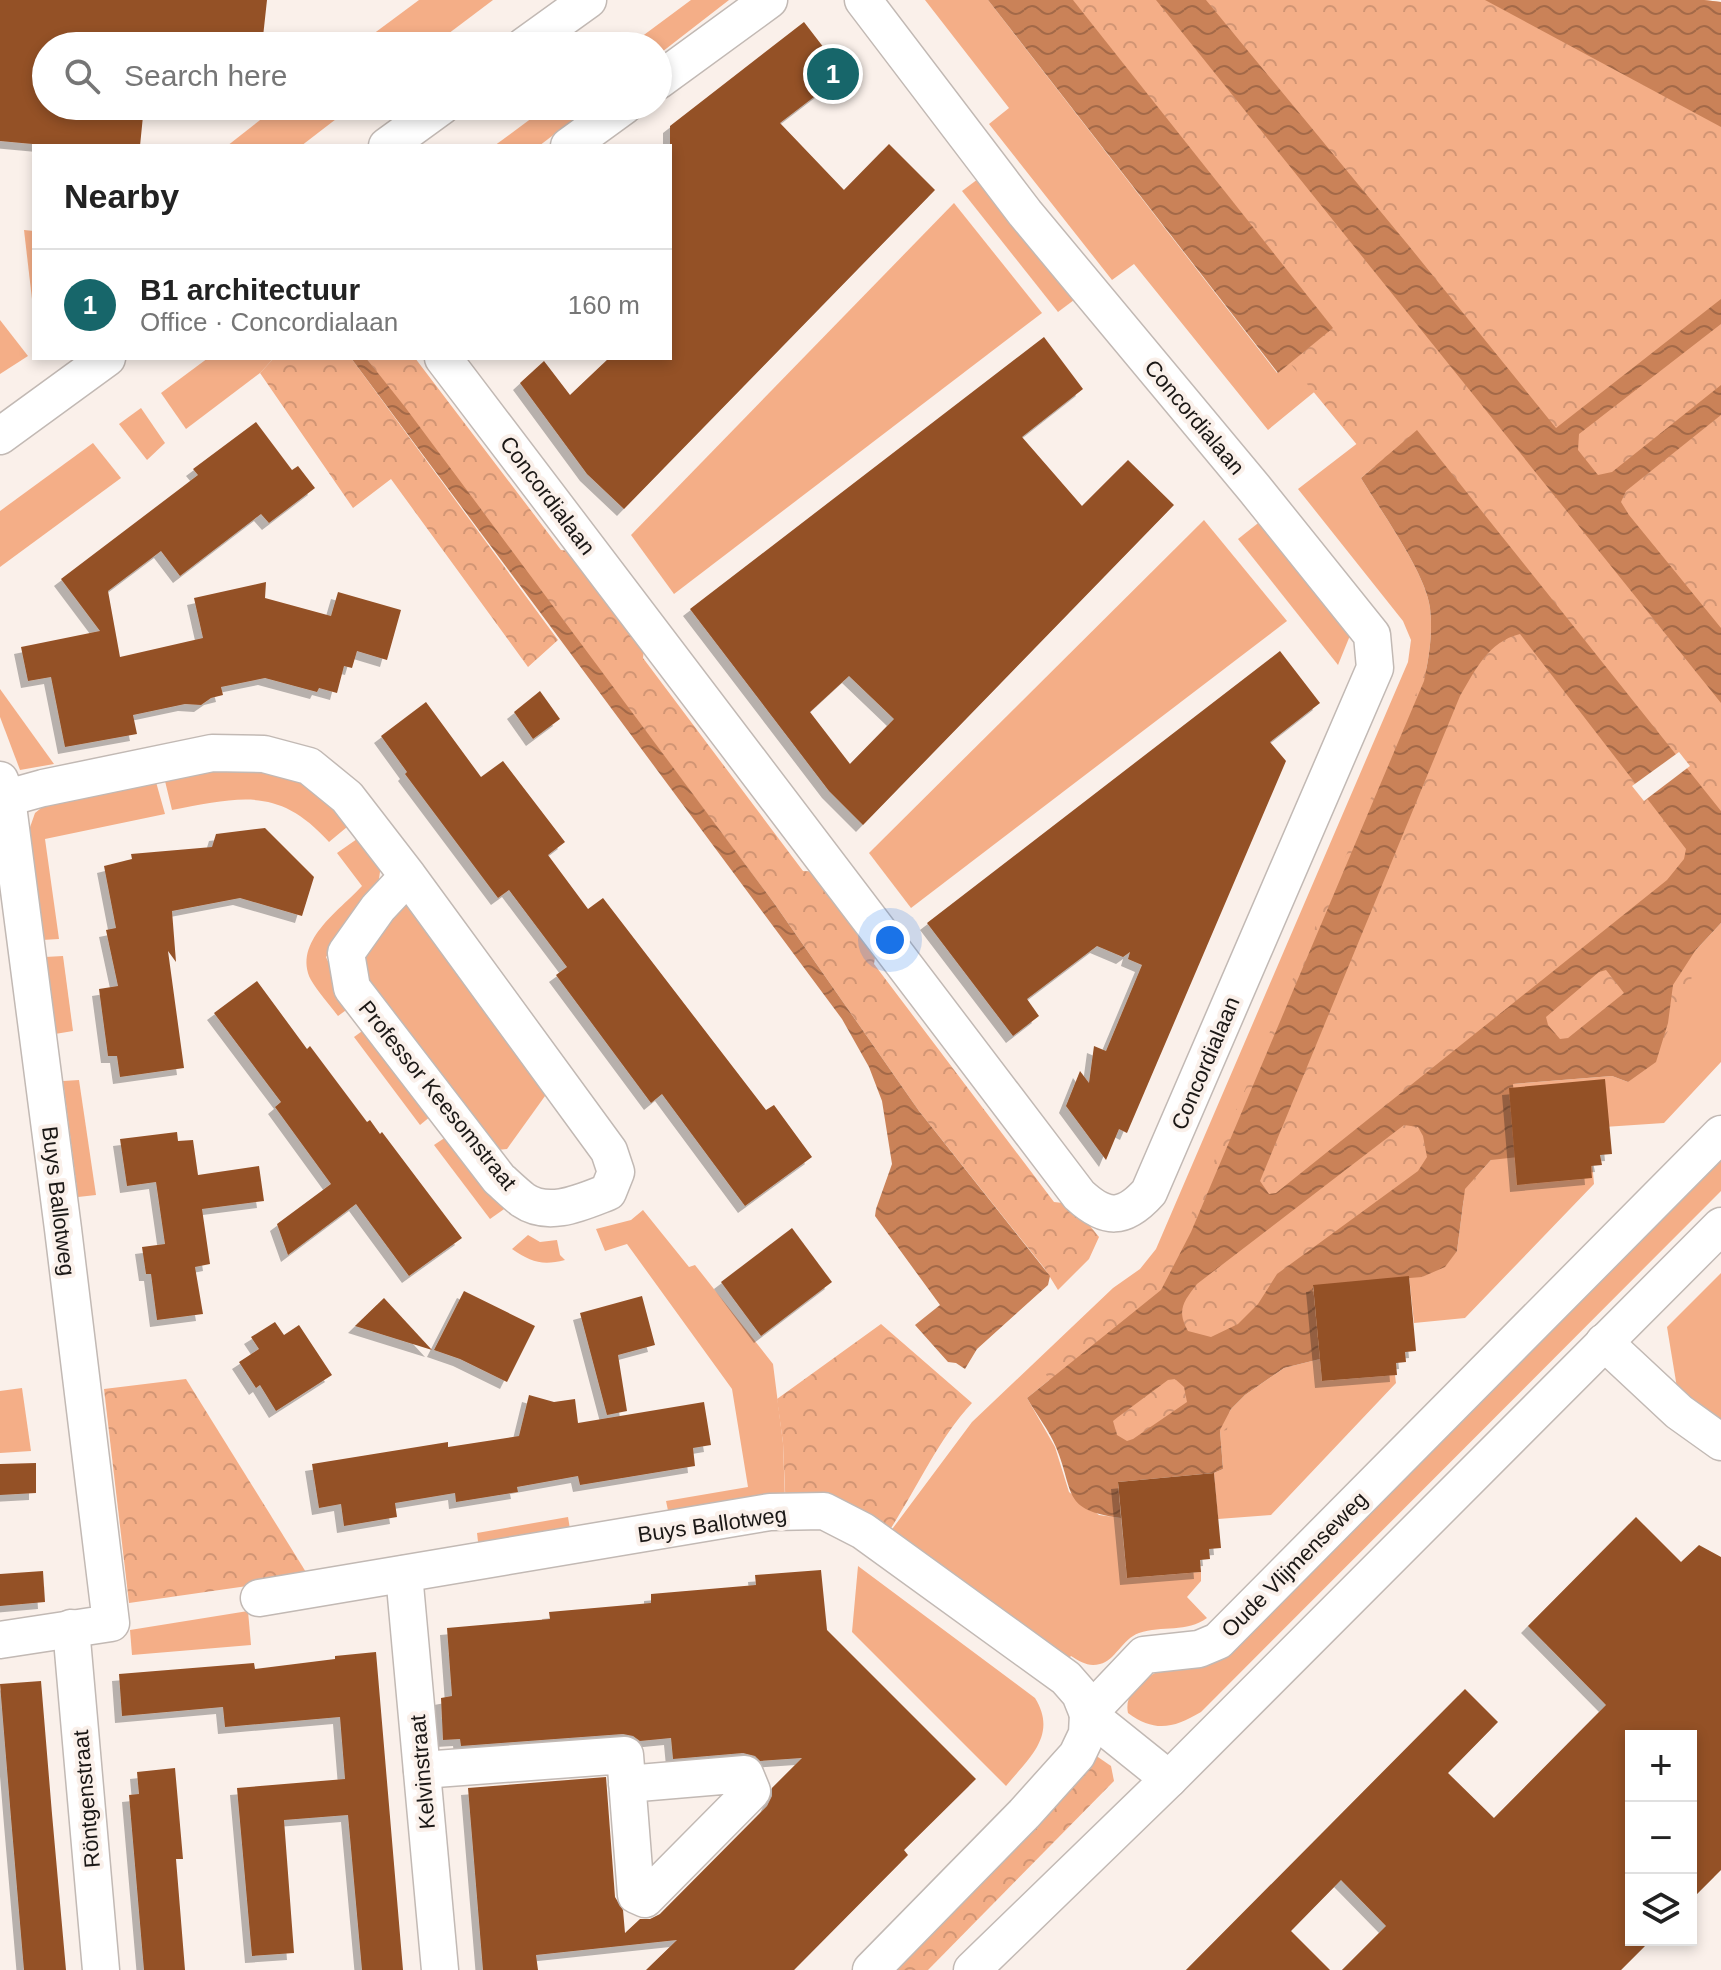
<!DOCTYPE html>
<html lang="en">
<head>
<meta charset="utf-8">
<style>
  :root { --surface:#fff; --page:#f6f6f6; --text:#222; --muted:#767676; --line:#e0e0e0; --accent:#17666a }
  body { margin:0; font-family:Helvetica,sans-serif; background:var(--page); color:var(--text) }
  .controls { position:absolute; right:24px; bottom:24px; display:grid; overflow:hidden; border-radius:0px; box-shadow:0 4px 12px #0003 }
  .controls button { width:72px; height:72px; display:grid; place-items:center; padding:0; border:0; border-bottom:2px solid var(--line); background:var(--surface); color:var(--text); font:40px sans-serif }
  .you { position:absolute; left:890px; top:940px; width:28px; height:28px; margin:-20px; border:6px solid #fff; border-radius:50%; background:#1a73e8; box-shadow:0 0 0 12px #1a73e833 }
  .badge { display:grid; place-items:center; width:52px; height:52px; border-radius:50%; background:var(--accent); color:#fff; font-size:26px; font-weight:700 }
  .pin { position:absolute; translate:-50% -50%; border:4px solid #fff; box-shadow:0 2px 8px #0006 }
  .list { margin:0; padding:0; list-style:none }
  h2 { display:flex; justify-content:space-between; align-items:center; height:104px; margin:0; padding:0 32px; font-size:34px }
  h2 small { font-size:26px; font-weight:400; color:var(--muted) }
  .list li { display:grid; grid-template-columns:52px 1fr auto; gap:24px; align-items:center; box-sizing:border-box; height:112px; padding:0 32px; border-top:2px solid var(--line) }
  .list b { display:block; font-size:30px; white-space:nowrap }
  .list p { margin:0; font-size:26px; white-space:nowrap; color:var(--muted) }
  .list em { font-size:26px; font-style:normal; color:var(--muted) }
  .icon { flex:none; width:44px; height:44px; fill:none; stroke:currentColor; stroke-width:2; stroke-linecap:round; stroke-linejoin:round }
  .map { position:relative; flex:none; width:1721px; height:1970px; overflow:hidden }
  .search { position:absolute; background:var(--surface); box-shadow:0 4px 12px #0003; left:32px; top:32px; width:640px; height:88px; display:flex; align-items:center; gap:20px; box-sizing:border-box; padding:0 28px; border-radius:44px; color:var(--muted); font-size:30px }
  .panel { position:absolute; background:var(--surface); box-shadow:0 4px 12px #0003; left:32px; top:144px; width:640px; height:216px; border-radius:0px }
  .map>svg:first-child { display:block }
  .green { fill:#f4ae87 }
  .forest { fill:url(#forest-crowns) }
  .water { fill:url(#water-waves); fill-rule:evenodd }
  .pier { fill:#faf0ea }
  .building { fill:#945127; fill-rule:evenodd; filter:url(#shadow) }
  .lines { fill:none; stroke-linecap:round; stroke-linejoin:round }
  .minor-casing { stroke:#c2b9b4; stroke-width:39 }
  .minor { stroke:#fff; stroke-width:36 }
  .labels { text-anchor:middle; stroke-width:8; stroke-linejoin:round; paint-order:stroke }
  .street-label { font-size:22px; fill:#1b1816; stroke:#faf0ea }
</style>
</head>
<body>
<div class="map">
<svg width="1721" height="1970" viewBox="0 0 1721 1970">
  <defs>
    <pattern id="forest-crowns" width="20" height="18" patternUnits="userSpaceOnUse" patternTransform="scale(2)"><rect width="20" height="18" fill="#f4ae87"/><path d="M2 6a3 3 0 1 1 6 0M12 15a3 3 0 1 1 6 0" fill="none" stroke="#d19574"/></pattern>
    <pattern id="water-waves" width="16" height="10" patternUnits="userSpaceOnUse" patternTransform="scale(2)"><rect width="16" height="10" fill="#ca8258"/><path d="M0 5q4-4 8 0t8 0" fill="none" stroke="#a36948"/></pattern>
    <filter id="shadow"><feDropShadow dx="-7" dy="7" stdDeviation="0" flood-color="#0004"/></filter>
  </defs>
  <rect width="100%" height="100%" fill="#faf0ea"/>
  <g class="green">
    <polygon points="419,0 493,0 432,46 357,46"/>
    <polygon points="691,0 729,0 658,55 658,46 629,46"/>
    <polygon points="925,0 988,0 1277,373 1333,328 1357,357 1268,430 1134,264 1112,280 989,124 1009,108"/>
    <polygon points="278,106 353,106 301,146 227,146"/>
    <polygon points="548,106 591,106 539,146 494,146"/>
    <polygon points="986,173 1082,294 1058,312 962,191"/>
    <polygon points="954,203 1042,313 674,594 631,535"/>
    <polygon points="24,230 34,231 34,301 32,299"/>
    <polygon points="0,320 28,356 0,374"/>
    <polygon points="208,358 274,358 260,373 186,429 161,393"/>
    <polygon points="141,408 165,443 147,460 119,424"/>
    <path d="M1398 412 1417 430 1361 478C1380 510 1426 573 1430 608 1433 633 1429 657 1424 681L1161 1290 1027 1398 1055 1447 1069 1492 1099 1515 1121 1518 1127 1578 1201 1572V1581L1187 1597 1207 1618C1187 1633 1162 1625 1139 1633 1122 1639 1115 1661 1100 1664 1088 1667 1081 1662 1071 1656L1065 1663 890 1532 972 1422 1113 1288 1140 1269 1156 1249 1408 662 1411 640 1403 621 1298 489Z"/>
    <polygon points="93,443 121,478 0,567 0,511"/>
    <polygon points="1204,520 1287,621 911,908 869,853"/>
    <polygon points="1262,520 1351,633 1338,665 1238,539"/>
    <polygon points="0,689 54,764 20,770 0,717"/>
    <path d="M243 767 308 783 348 816 347 827 329 842C278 785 239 798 172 810L165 781 217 768Z"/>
    <polygon points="156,782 165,814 45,839 59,939 42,940 28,833 35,813 45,805"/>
    <path d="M357 839 381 860C379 909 357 922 326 957L349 1008 338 1016C329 1004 318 992 311 980 292 942 339 911 362 886L337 853Z"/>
    <polygon points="407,894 545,1082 545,1096 507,1149 497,1150 359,974 366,941"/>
    <polygon points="1721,923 1721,1062 1664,1123 1589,1128 1594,1184 1465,1318 1414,1323 1409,1276 1422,1277 1457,1251 1465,1189 1491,1160 1513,1084 1612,1076 1628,1082 1668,1023 1695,951"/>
    <polygon points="63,956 73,1031 55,1034 45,957"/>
    <polygon points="365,1029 431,1116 420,1125 354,1037"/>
    <polygon points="79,1080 96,1195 78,1197 63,1081"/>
    <polygon points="446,1137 507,1207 490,1219 434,1145"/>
    <path d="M1721 1149V1191L1201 1712C1174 1728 1155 1733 1128 1713 1122 1686 1160 1669 1181 1661Z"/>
    <polygon points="643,1210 689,1267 695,1265 773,1364 783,1443 785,1499 670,1520 666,1501 748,1487 732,1389 627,1244 605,1251 596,1229 631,1220"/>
    <path d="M528 1235 540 1242 557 1240 560 1255 565 1260C542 1266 531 1262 512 1249Z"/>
    <polygon points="1721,1273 1721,1423 1679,1400 1667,1327"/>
    <polygon points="1320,1359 1322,1381 1395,1375 1396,1383 1271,1515 1218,1519 1214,1473 1223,1469 1220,1430 1231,1409 1245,1395 1284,1368"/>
    <polygon points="22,1388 31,1451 0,1453 0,1391"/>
    <polygon points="568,1517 571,1535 479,1550 477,1533"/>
    <path d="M858 1566 1035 1698C1058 1735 1029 1758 1006 1786L852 1632Z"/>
    <polygon points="248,1611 251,1645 132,1655 130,1630"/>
  </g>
  <g class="forest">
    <polygon points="991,0 1704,0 1721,2 1721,904 1697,943 1689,994 1663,1040 1501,1049 1495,1142 1469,1192 1439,1238 1300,1260 1234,1375 1227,1430 1093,1456 1040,1364 1183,1233 1446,624 1437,542"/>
    <polygon points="274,358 351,358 558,640 528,667 391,479 353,508 260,373"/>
    <polygon points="366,358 415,358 561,550 581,552 645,638 643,658 803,871 823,872 877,945 874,964 1054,1202 1072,1204 1099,1237 1089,1259 1058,1290 1045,1269 919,1111 774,903"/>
    <path d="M881 1324 972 1403C933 1445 912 1501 878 1547L786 1513 783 1443 777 1399Z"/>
    <polygon points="186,1379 309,1577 129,1603 104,1389"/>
    <polygon points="1095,1755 1111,1766 1114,1781 928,1970 887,1970"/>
  </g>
  <g class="water">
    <polygon points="988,0 1073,0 1333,328 1278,373"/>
    <polygon points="1156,0 1206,0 1409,246 1556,428 1721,299 1721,324 1579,434 1578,450 1598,475 1612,472 1721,385 1721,415 1626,491 1621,502 1629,515 1721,628 1721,703"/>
    <polygon points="1485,0 1704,0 1721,2 1721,127"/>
    <polygon points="351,358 366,358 405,407 774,903 919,1111 1050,1276 1048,1285 977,1349 965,1369 956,1363 948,1362 915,1325 940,1305 875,1216 876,1209 892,1164 882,1101 869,1067 842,1019"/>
    <path d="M1417 430 1721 811V923L1695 951 1673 985 1668 1023 1656 1062 1628 1082 1612 1076 1513 1084 1518 1157 1491 1160 1465 1189 1457 1251 1445 1267 1422 1277 1313 1286 1320 1359 1284 1368 1245 1395 1231 1409 1220 1430 1223 1469 1214 1473 1118 1482 1121 1518C1061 1510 1075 1493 1056 1447 1049 1430 1036 1414 1027 1398L1161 1290 1191 1232 1424 681C1429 657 1433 633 1430 608 1426 573 1380 510 1361 478ZM1520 634 1686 849 1684 859 1667 880 1276 1193 1269 1194 1260 1181 1460 696C1476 669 1488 642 1520 634ZM1606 970 1624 993 1568 1038 1560 1039 1548 1025 1546 1017 1599 972ZM1404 1125 1418 1127 1423 1136 1427 1157 1418 1171 1277 1274 1258 1304 1238 1324 1211 1337 1188 1331C1176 1310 1184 1301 1197 1284ZM1175 1379 1184 1387 1187 1402 1133 1439 1127 1441 1117 1435 1113 1421 1118 1417 1168 1380Z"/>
  </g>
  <polygon class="pier" points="1679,752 1690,766 1644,801 1632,786"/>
  <g class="building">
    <polygon points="0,0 267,0 262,46 46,46 46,106 144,106 140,146 54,146 0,141"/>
    <polygon points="804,22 844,74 780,123 844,190 889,144 935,190 624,509 587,474 520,383 544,361 570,395 609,358 670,358 670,126"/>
    <path d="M1044 337 1083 389 1022 437 1082 506 1128 460 1174 505 863 825 829 791 690 609ZM849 676 894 719 850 764 810 712Z"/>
    <polygon points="256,422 292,470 298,466 315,488 269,523 261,514 180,576 161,551 108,591 120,657 203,638 194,598 266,582 265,598 331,616 338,592 401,610 387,660 357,651 352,668 344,666 337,693 319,688 317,692 265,678 221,687 223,695 211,698 201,705 185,704 133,715 137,734 65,747 51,677 28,681 21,647 100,631 61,579 198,475 193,469"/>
    <polygon points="1280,651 1320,703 1270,742 1286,761 1127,1133 1119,1129 1106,1160 1066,1106 1080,1071 1089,1083 1094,1046 1106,1051 1142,965 1128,959 1130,952 1123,957 1097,946 1027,999 1039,1016 1013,1036 927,923"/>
    <polygon points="540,691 560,719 533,739 514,712"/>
    <polygon points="426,702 481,777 503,761 565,842 548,855 588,909 603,898 766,1110 774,1105 812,1157 745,1206 662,1094 651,1103 556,975 567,967 509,890 498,898 405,774 407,772 381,736"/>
    <polygon points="265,828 314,877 302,916 240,898 172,911 176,962 168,951 184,1068 120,1077 117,1056 108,1056 99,989 118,986 106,930 116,928 104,866 132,859 131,854 212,847 216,834"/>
    <polygon points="257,981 307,1049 310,1046 367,1122 370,1120 380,1134 382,1132 462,1238 409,1276 356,1204 288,1255 277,1224 331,1184 275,1107 281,1102 214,1013"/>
    <polygon points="1605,1079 1612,1154 1600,1155 1602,1165 1591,1166 1592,1178 1517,1185 1509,1088"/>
    <polygon points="177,1132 178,1141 193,1140 198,1175 259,1166 264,1201 202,1209 210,1264 195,1267 203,1314 157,1320 151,1274 146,1274 142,1247 165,1244 156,1182 127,1186 120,1139"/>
    <polygon points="792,1228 832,1282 761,1336 721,1282"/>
    <polygon points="1409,1276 1416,1351 1405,1352 1406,1362 1396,1363 1397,1375 1322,1381 1313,1285"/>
    <polygon points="464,1291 535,1326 507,1382 460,1359 434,1350"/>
    <polygon points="642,1296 655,1345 618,1355 627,1411 607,1415 580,1313"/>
    <polygon points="384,1298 432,1350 355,1326"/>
    <polygon points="275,1322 284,1335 299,1325 332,1375 276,1411 260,1385 256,1388 239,1362 259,1349 251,1337"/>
    <polygon points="529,1395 554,1402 575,1399 578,1423 704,1402 711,1445 693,1448 695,1466 580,1485 578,1476 517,1487 518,1492 456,1502 455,1493 395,1503 397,1517 344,1526 341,1504 319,1508 312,1464 448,1442 448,1447 519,1436"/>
    <polygon points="36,1463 36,1493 0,1495 0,1464"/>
    <polygon points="1214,1473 1221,1548 1209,1549 1210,1559 1200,1560 1201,1572 1127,1578 1118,1482"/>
    <polygon points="1636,1517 1681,1562 1699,1545 1721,1557 1721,1870 1691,1900 1691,1736 1631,1736 1631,1940 1651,1940 1621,1970 1342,1970 1386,1926 1341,1880 1291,1931 1330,1970 1186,1970 1465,1689 1498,1722 1448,1773 1494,1818 1606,1705 1528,1626"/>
    <polygon points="821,1570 827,1630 976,1779 904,1850 908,1855 794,1970 646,1970 677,1940 536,1955 538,1970 483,1970 468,1788 606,1777 615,1897 623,1910 625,1933 640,1919 650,1919 660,1914 767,1806 772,1796 772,1788 802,1758 760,1761 755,1756 743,1753 673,1759 671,1738 640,1741 633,1736 623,1734 461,1746 460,1739 443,1740 441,1698 452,1696 447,1628 550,1619 549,1612 651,1603 651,1594 756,1585 755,1575"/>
    <polygon points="43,1571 45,1602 0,1606 0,1574"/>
    <polygon points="376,1652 403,1970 362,1970 348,1815 284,1820 294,1953 252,1956 237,1788 345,1779 340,1717 225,1727 223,1707 122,1716 119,1674 254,1663 255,1669 335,1659 335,1656"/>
    <polygon points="41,1681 52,1814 66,1970 24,1970 11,1818 0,1684"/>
    <polygon points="175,1768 183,1859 176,1859 185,1970 144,1970 129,1795 139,1794 137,1772"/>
  </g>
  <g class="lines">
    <defs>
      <g id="minor">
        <polyline points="524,46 588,0"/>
        <polyline points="658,81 769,0"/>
        <polyline points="387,146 442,106"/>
        <polyline points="569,146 624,106"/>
        <path d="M443 358 1079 1195C1106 1220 1124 1220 1149 1192L1375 668 1372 635 1254 488 1025 213 863 0"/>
        <polyline points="0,436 107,358"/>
        <polyline points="0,780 7,798 63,1229 111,1623 0,1640"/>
        <path d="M7 798 43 788 212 753 264 754 309 766 347 797 408 876 609 1151 616 1172 608 1192C582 1202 549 1218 523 1200 515 1194 507 1186 499 1179L352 988 346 953 378 908 408 876"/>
        <polyline points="1604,1342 1679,1412 1721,1442"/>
        <polyline points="404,1574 440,1970"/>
        <polyline points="259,1598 770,1512 824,1511 863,1531 1066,1678 1080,1694 1088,1714 1169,1779"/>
        <polyline points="71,1628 101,1970"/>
        <polyline points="422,1770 625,1755 636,1895 645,1899 752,1791 745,1774 627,1784"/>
        <polyline points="871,1970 1024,1814 1077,1755 1087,1734 1088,1714 1144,1655 1199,1649 1218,1641 1721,1134"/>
        <polyline points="972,1970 1169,1779 1721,1226"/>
      </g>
    </defs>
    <use href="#minor" class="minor-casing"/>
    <use href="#minor" class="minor"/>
  </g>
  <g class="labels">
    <g class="street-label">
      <text transform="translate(1195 417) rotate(50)" y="8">Concordialaan</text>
      <text transform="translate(548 495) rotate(53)" y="8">Concordialaan</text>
      <text transform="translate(1205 1063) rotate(-67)" y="8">Concordialaan</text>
      <text transform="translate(438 1095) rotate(51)" y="8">Professor Keesomstraat</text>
      <text transform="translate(59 1201) rotate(83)" y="8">Buys Ballotweg</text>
      <text transform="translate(712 1524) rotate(-8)" y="8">Buys Ballotweg</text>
      <text transform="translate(1294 1564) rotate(-45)" y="8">Oude Vlijmenseweg</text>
      <text transform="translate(422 1772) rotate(-95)" y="8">Kelvinstraat</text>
      <text transform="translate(86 1799) rotate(-95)" y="8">Röntgenstraat</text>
    </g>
  </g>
</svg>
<div class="controls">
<button>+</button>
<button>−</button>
<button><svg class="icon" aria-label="layers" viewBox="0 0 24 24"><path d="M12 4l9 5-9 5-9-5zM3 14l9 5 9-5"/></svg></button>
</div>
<div class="you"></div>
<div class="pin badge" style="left:833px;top:74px">1</div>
<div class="search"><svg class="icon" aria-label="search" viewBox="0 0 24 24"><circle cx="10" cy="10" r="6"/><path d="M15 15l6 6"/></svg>Search here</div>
<section class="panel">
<h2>Nearby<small></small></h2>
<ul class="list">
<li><span class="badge">1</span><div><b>B1 architectuur</b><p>Office · Concordialaan</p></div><em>160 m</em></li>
</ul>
</section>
</div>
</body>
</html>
